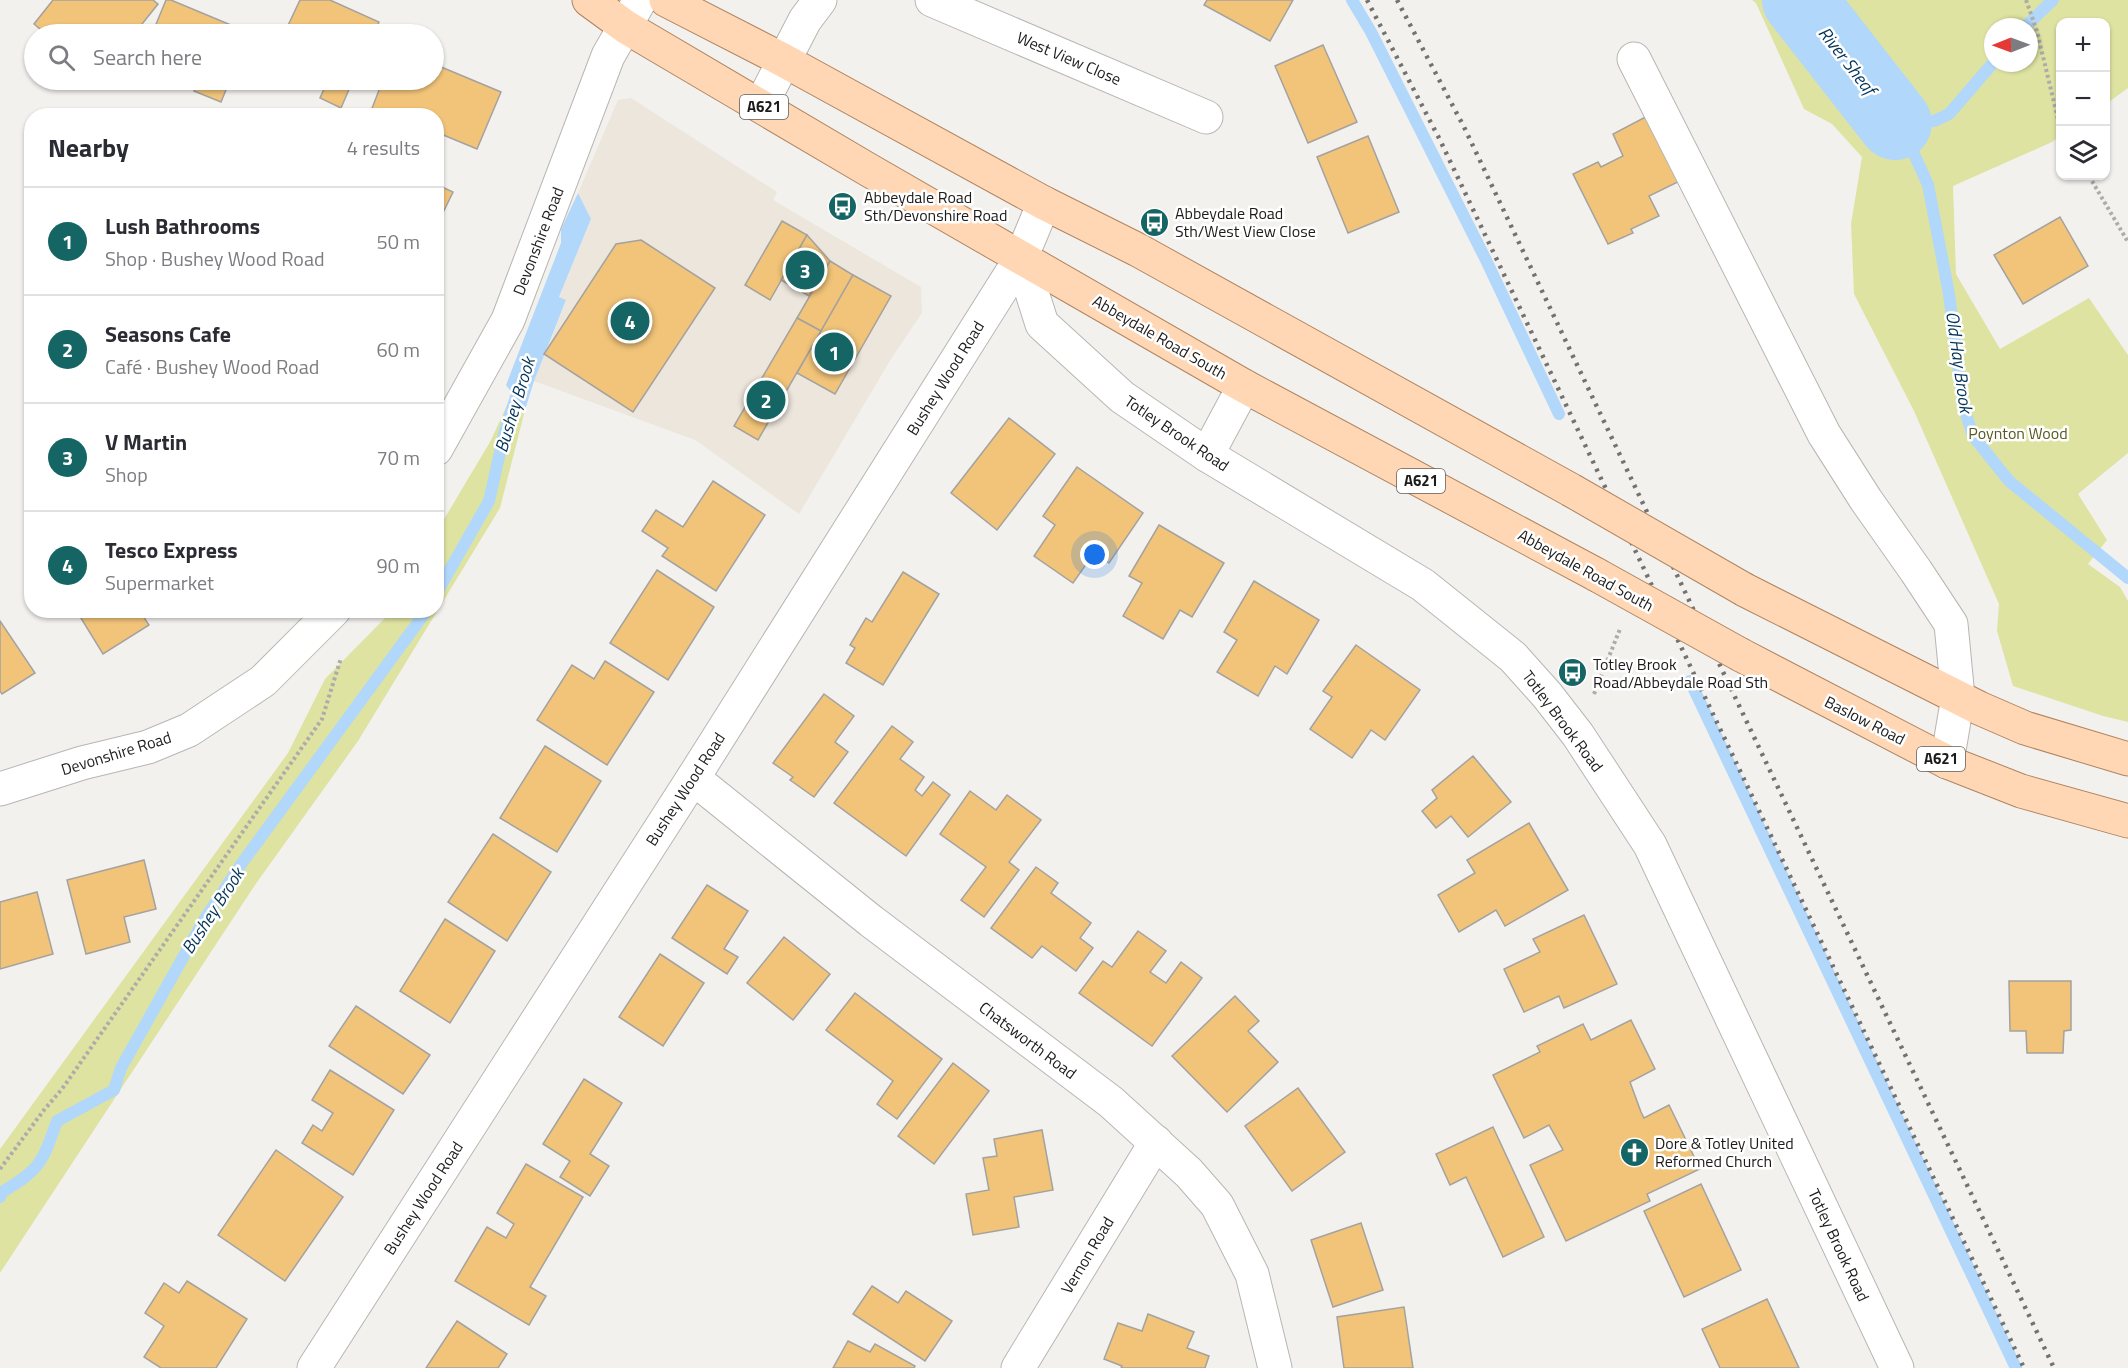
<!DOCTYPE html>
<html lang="en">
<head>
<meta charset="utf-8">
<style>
  :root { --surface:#fff; --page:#f2f2f3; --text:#2b2b33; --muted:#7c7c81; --line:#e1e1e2; --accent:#166565 }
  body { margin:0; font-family:"Titillium Web",sans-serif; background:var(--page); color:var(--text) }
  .controls { position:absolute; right:18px; top:18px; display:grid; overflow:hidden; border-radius:12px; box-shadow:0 2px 4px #0004 }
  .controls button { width:54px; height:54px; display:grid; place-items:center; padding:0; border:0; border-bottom:2px solid var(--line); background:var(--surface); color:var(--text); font:30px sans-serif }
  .compass { position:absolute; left:1984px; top:18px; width:54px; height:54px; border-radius:50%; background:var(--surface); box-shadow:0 2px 4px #0004; rotate:269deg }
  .you { position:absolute; left:1095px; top:555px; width:21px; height:21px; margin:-15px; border:4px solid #fff; border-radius:50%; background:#1a73e8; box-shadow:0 0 0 9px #1a73e833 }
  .badge { display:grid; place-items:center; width:39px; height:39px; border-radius:50%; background:var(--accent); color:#fff; font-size:20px; font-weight:700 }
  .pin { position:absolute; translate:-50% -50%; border:3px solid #fff; box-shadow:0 2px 6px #0006 }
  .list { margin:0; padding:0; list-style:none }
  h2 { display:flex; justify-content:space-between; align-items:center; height:78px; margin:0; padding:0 24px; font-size:26px }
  h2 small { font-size:20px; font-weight:400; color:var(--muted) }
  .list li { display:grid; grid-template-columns:39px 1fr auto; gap:18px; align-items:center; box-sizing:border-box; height:108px; padding:0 24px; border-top:2px solid var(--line) }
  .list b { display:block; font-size:22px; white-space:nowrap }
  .list p { margin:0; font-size:20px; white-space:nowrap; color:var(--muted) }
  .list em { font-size:20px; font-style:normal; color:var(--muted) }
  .icon { flex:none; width:33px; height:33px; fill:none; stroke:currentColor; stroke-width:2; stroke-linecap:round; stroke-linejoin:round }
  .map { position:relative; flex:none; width:2128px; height:1368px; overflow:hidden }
  .search { position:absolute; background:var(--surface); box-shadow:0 2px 4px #0004; left:24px; top:24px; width:420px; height:66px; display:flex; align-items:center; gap:15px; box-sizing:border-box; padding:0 21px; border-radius:33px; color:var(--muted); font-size:22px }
  .panel { position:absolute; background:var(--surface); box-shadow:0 2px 4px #0004; left:24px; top:108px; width:420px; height:510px; border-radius:24px }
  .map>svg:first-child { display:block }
  .built { fill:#ece6dc }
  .green { fill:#dee3a2; fill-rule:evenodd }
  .water { fill:#b1d7fb }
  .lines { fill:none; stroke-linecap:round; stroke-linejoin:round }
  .stream { stroke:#b1d7fb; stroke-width:12 }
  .river { stroke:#b1d7fb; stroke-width:74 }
  .building { fill:#f1c479; stroke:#a4a29f; stroke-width:1.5 }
  .minor-casing { stroke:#b8b6b3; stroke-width:35 }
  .major-casing { stroke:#b0845e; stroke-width:35 }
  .path { stroke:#adaca9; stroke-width:4; stroke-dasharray:3 3; stroke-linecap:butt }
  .minor { stroke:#fff; stroke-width:33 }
  .major { stroke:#ffd7b5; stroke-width:33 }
  .rail { stroke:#737270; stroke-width:4.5; stroke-dasharray:3 6; stroke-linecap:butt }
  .major-bridge-casing { stroke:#b0845e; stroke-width:35; stroke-linecap:butt }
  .major-bridge { stroke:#ffd7b5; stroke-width:33 }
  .labels { text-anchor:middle; stroke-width:5; stroke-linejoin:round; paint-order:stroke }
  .shield { fill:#fff; stroke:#605f5f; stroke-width:1.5 }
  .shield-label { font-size:15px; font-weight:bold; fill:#1c1b1a }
  .street-label { font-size:16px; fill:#1c1b1a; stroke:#fff }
  .poi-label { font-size:16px; fill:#1c1b1a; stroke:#fff; text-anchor:start }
  .park-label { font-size:16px; fill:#575a1e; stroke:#fff }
  .water-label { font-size:18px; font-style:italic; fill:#033459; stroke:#fff }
</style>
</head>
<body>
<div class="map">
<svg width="2128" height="1368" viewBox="0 0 2128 1368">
  <rect width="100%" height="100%" fill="#f3f1ee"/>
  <polygon class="built" points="631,98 777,192 773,200 921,287 922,313 891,359 799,514 695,440 534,381 566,301 559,298 591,219 578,193 618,100"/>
  <g class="green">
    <path d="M1752 0H2128V88L2106 104V22H2060V136L2052 142 1953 186 1956 274 2000 349 2089 298 2128 355V453L2078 494 2107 540 2088 564 2120 587 2128 601V722L2103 716 2013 686 1997 631 1999 604 1914 411 1854 294 1851 224 1862 157 1832 124 1804 109 1756 3ZM1993 27H2029V63H1993Z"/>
    <polygon points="510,399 525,410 500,508 358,741 255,885 0,1273 0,1149 288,753 325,679 385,618 389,611 436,610 437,531 490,442"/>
  </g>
  <polygon class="water" points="578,193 591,219 559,297 566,300 534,381 525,410 506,385 561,243 561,229"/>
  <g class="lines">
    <g class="stream">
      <polyline points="1352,0 1371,32 1486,260 1559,414"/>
      <polyline points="2025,27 2053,0"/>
      <polyline points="1895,123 1906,136 1928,185 1949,294 1963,405 1973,436 2009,481 2128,578"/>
      <polyline points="1895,123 1934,121 1949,114 1993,63"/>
      <polyline points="436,594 489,501 505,430 521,382"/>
      <polyline points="1690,681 2016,1368"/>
      <path d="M0 1197 2 1192C41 1169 42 1163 57 1121L114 1090 121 1068 204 920 242 863 427 610"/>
    </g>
    <polyline class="river" points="1799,0 1895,123"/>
  </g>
  <g class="building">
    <polygon points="53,0 153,0 158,4 134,34 46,34 34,24"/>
    <polygon points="166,0 171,0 250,33 152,34"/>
    <polygon points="300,0 330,0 379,22 373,34 284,34"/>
    <polygon points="1207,0 1293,0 1270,41 1204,5"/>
    <polygon points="1323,45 1357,122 1308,143 1275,66"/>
    <polygon points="434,64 501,92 477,149 436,132 436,116 369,116 383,80 434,80"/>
    <polygon points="199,80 230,80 221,102 194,91"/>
    <polygon points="328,80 353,80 341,108 320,98"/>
    <polygon points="1655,112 1688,177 1649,196 1659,216 1631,229 1633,233 1608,244 1573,174 1598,162 1601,167 1623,156 1613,134"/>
    <polygon points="1368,136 1399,212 1348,233 1317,157"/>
    <polygon points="436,184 453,192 436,227"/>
    <polygon points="2060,217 2088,266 2023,304 1994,255"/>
    <polygon points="782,221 807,235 770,300 745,285"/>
    <polygon points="807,235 830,261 809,296 781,280"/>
    <polygon points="641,240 715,288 633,412 544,354 616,244"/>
    <polygon points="830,261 853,275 821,331 797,318"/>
    <polygon points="853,275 891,296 835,394 797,373"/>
    <polygon points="797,318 821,331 758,440 734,426"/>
    <polygon points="1009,418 1055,454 997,530 951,493"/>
    <polygon points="1077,467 1143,513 1109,563 1094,553 1073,583 1034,556 1055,525 1043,516"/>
    <polygon points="713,481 765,515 716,591 662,556 668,548 642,531 656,510 683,527"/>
    <polygon points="1159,525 1224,563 1192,617 1180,610 1163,639 1123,616 1142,583 1129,576"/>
    <polygon points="657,570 714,607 668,680 610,643"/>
    <polygon points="903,572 939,594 883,685 846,663 855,648 850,645 866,618 872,622"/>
    <polygon points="1254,581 1319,620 1287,674 1275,666 1258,696 1217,672 1237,640 1224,632"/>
    <polygon points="76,610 139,610 149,625 103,654"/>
    <polygon points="0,621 35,673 2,694 0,691"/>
    <polygon points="1356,645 1420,690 1385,740 1371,730 1352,758 1310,729 1332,697 1323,691"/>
    <polygon points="605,661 654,692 607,765 537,720 572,665 594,679"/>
    <polygon points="824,694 854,716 835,742 848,752 814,797 790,780 793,777 773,763"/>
    <polygon points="892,726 913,742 900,759 924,777 915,790 922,796 933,782 950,795 906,856 834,803"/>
    <polygon points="545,746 601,781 557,852 500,818"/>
    <polygon points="1473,756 1511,802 1468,837 1451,816 1436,828 1422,811 1437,798 1432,790"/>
    <polygon points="970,791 996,810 1007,795 1041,820 1009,862 1019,870 984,917 961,900 986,867 940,834"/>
    <polygon points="1529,823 1568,890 1505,926 1496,910 1459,932 1438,895 1475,873 1467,860"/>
    <polygon points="493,834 551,872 507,941 448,902"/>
    <polygon points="144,860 156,909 124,917 130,942 86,954 67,880"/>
    <polygon points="1036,867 1058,883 1051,893 1091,923 1080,938 1093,948 1076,971 1042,946 1032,958 991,928"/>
    <polygon points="707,885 748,911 724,949 738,957 727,974 672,938"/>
    <polygon points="37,892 53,954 0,969 0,902"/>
    <polygon points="1584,915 1617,984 1564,1008 1559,996 1524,1012 1504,969 1540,952 1533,939"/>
    <polygon points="445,919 495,951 450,1023 400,991"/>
    <polygon points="1138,931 1166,951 1150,972 1166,983 1181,962 1202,978 1152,1046 1079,993 1103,961 1112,967"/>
    <polygon points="784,937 830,974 793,1020 747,983"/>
    <polygon points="660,954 704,983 663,1046 619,1017"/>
    <polygon points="2009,981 2071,981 2071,1030 2064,1031 2063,1053 2027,1053 2026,1031 2010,1031"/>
    <polygon points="855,993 942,1059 897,1119 877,1104 893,1081 826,1030"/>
    <polygon points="1235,996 1259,1021 1248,1031 1278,1062 1227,1112 1172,1056"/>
    <polygon points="356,1006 430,1055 403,1094 329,1046"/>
    <polygon points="1631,1020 1655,1069 1630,1082 1641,1112 1644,1118 1669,1105 1700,1169 1647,1194 1650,1201 1566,1241 1530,1165 1563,1150 1549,1125 1524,1138 1493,1075 1540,1052 1537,1046 1583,1024 1591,1040"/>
    <polygon points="953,1063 989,1091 934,1164 898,1136"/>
    <polygon points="330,1070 394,1110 353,1175 302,1143 313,1125 322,1131 333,1113 312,1100"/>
    <polygon points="584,1079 622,1103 590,1154 609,1166 590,1196 560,1177 570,1161 543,1144"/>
    <polygon points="1298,1088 1345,1152 1292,1191 1245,1126"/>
    <polygon points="1493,1127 1544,1237 1503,1257 1466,1177 1450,1185 1436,1154"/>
    <polygon points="1042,1130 1053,1190 1014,1197 1019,1227 973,1235 966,1194 989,1190 983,1158 997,1156 994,1139"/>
    <polygon points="276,1150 343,1197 285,1281 218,1235"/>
    <polygon points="526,1164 583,1197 530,1287 546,1296 529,1325 455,1281 487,1227 506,1238 514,1224 497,1213"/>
    <polygon points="1701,1184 1741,1270 1684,1297 1644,1211"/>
    <polygon points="1361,1223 1383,1290 1333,1307 1311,1240"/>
    <polygon points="187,1281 247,1319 216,1368 161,1368 144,1357 164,1326 145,1313 164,1283 179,1293"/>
    <polygon points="872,1286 898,1303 906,1291 952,1321 925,1361 853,1314"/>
    <polygon points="1767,1299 1799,1368 1720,1368 1702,1329"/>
    <polygon points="1404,1307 1413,1368 1344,1368 1337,1317"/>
    <polygon points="1148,1314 1194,1332 1187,1348 1209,1356 1205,1368 1121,1368 1122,1366 1104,1359 1118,1323 1142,1331"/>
    <polygon points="457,1321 507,1354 498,1368 426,1368"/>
    <polygon points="848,1341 870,1352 875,1344 915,1366 914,1368 833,1368"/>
  </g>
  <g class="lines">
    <defs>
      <g id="minor">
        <polyline points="932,0 1206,117"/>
        <polyline points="1634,59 1824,434 1866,500 1916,571 1951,624 1958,697 1947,762"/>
        <polyline points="761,105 805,20 820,0"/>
        <polyline points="1021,258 1042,324 1122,397 1207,455 1423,585 1513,657 1547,695 1578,735 1650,845 1897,1368"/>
        <polyline points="436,449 508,320 608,56 640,0"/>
        <polyline points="1207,455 1244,386"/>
        <polyline points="693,778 871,921 1111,1102 1189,1173 1217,1205 1252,1274 1275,1368"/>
        <polyline points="0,789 82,763 148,747 189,730 263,681 334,610"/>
        <polyline points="314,1368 693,778 1021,258 1044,203"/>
        <polyline points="1018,1368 1156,1142"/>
      </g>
      <g id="major">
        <polyline points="589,0 626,27 867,169 1244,386 1597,575"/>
        <polyline points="666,0 783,60 1044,203 1138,250 1571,490"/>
        <polyline points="1745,590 1979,708 2025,728 2128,759"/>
        <polyline points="1741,655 1947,762 2021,791 2128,821"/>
      </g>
    </defs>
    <use href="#minor" class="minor-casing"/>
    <use href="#major" class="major-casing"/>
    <g class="path">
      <polyline points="2026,0 2037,31 2060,128"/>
      <polyline points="2089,176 2128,242"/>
      <polyline points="1594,694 1620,629"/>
      <polyline points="0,1169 44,1110 62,1089 322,719 341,658"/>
    </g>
    <use href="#minor" class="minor"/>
    <use href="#major" class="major"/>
    <g class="rail">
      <polyline points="1367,0 1440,140 2024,1368"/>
      <polyline points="1397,0 1464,127 2054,1368"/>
    </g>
    <defs>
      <g id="major-bridge">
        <polyline points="1571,490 1745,590"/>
        <polyline points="1597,575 1741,655"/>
      </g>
    </defs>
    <use href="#major-bridge" class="major-bridge-casing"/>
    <use href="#major-bridge" class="major-bridge"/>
  </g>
  <defs>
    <symbol id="bus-disc" viewBox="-11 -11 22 22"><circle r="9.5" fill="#166565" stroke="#fff"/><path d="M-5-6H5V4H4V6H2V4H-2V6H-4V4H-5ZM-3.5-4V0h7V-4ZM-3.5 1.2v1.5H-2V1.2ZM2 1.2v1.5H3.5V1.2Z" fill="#fff"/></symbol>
    <symbol id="church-disc" viewBox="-11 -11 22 22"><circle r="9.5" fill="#166565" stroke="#fff"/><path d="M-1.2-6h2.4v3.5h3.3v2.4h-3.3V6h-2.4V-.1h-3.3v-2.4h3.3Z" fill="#fff"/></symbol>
  </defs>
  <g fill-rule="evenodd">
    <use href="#bus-disc" x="826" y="190" width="33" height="33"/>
    <use href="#bus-disc" x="1138" y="206" width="33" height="33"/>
    <use href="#bus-disc" x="1556" y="656" width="33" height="33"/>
    <use href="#church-disc" x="1618" y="1136" width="33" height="33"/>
  </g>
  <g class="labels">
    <g class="shield">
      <rect x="740" y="95" width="48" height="24" rx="4.5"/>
      <rect x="1397" y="469" width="48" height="24" rx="4.5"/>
      <rect x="1917" y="747" width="48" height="24" rx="4.5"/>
    </g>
    <g class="shield-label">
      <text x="764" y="112">A621</text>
      <text x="1421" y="486">A621</text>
      <text x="1941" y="764">A621</text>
    </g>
    <g class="street-label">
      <text transform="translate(1069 58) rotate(23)" y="6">West View Close</text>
      <text transform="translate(538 241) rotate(-69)" y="6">Devonshire Road</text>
      <text transform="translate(1160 337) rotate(30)" y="6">Abbeydale Road South</text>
      <text transform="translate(945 378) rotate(-58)" y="6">Bushey Wood Road</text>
      <text transform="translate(1177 433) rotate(34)" y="6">Totley Brook Road</text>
      <text transform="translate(1586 570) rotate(29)" y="6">Abbeydale Road South</text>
      <text transform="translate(1865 720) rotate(27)" y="6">Baslow Road</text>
      <text transform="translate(1563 721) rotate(53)" y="6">Totley Brook Road</text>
      <text transform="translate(116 753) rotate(-17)" y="6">Devonshire Road</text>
      <text transform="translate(685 789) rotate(-57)" y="6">Bushey Wood Road</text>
      <text transform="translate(1028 1040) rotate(37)" y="6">Chatsworth Road</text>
      <text transform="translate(423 1198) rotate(-57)" y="6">Bushey Wood Road</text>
      <text transform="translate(1839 1245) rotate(65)" y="6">Totley Brook Road</text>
      <text transform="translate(1087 1255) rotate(-59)" y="6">Vernon Road</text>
    </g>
    <g class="poi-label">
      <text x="864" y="203">Abbeydale Road<tspan x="864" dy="18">Sth/Devonshire Road</tspan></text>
      <text x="1175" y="219">Abbeydale Road<tspan x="1175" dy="18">Sth/West View Close</tspan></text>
      <text x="1593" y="670">Totley Brook<tspan x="1593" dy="18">Road/Abbeydale Road Sth</tspan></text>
      <text x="1655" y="1149">Dore &amp; Totley United<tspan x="1655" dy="18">Reformed Church</tspan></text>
    </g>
    <g class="park-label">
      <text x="2018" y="439">Poynton Wood</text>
    </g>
    <g class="water-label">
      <text transform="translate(1847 61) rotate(52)" y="6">River Sheaf</text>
      <text transform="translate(1959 362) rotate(82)" y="6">Old Hay Brook</text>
      <text transform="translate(515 405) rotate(-73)" y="6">Bushey Brook</text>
      <text transform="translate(213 911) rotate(-57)" y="6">Bushey Brook</text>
    </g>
  </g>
</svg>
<div class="controls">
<button>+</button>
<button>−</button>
<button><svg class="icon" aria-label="layers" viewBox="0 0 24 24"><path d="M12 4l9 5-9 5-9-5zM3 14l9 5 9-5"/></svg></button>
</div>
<svg class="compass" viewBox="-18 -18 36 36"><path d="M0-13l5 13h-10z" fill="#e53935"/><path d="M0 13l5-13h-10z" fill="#7c7c81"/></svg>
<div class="you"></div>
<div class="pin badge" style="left:834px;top:352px">1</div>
<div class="pin badge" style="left:766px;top:400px">2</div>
<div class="pin badge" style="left:805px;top:270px">3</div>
<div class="pin badge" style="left:630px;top:321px">4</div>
<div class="search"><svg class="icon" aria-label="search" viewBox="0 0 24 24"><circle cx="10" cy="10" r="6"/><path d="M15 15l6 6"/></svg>Search here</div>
<section class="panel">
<h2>Nearby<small>4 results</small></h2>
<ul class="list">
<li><span class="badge">1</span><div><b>Lush Bathrooms</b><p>Shop · Bushey Wood Road</p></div><em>50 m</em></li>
<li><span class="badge">2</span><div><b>Seasons Cafe</b><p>Café · Bushey Wood Road</p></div><em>60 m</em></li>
<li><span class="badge">3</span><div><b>V Martin</b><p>Shop</p></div><em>70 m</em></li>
<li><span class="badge">4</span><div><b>Tesco Express</b><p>Supermarket</p></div><em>90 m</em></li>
</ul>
</section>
</div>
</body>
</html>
